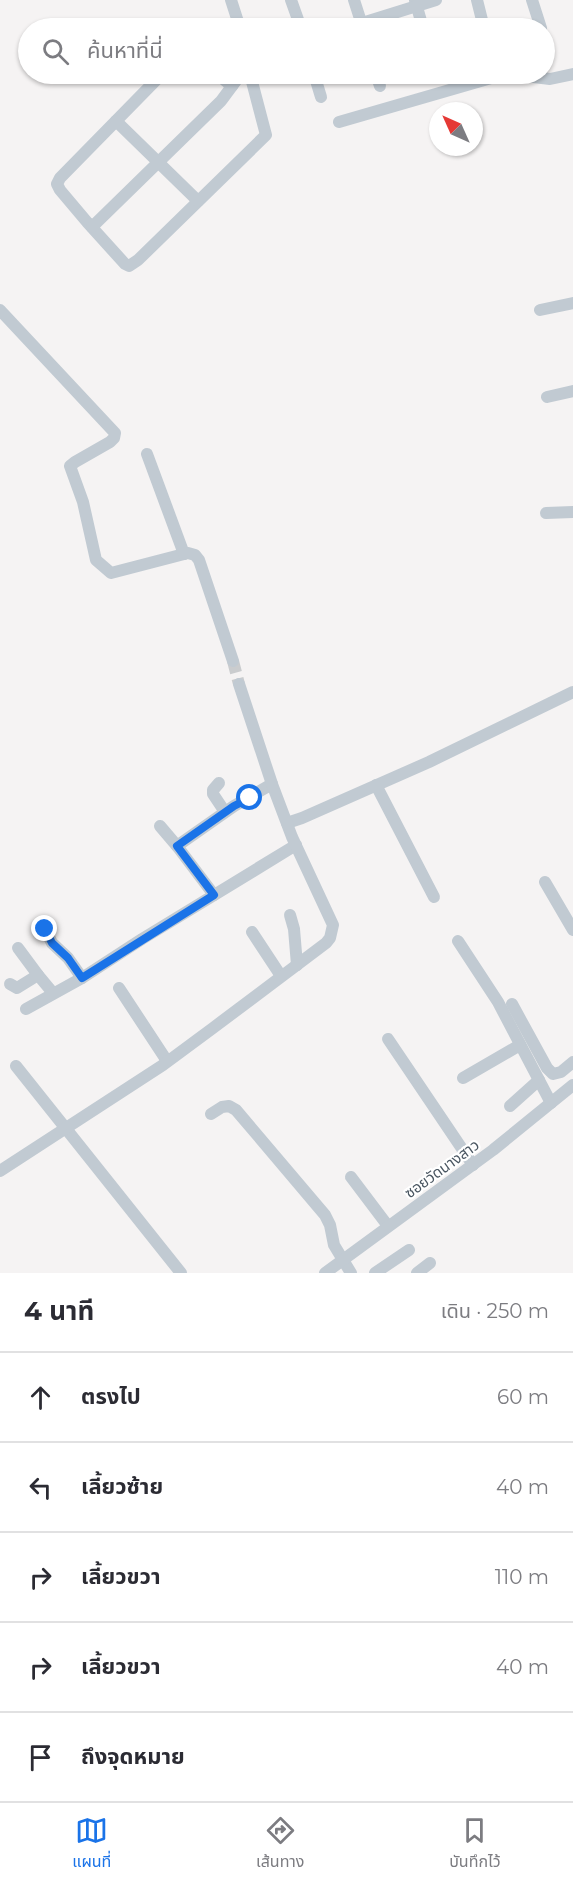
<!DOCTYPE html>
<html lang="th">
<head>
<meta charset="utf-8">
<style>
  :root { --surface:#fff; --page:#f7f7f7; --text:#2b2b33; --muted:#7c7c81; --line:#e1e1e2; --accent:#1a73e8 }
  body { margin:0; font-family:Montserrat,"Noto Sans Thai",sans-serif; background:var(--page); color:var(--text) }
  .compass { position:absolute; left:429px; top:102px; width:54px; height:54px; border-radius:50%; background:var(--surface); box-shadow:0 2px 4px #0004; rotate:315deg }
  .stop { position:absolute; width:18px; height:18px; margin:-14px; border:4px solid #1a73e8; border-radius:50%; background:#fff }
  .stop.end { background:#1a73e8; border-color:#fff; box-shadow:0 2px 6px #0008 }
  .list { margin:0; padding:0; list-style:none }
  h2 { display:flex; justify-content:space-between; align-items:center; height:78px; margin:0; padding:0 24px; font-size:26px }
  h2 small { font-size:20px; font-weight:400; color:var(--muted) }
  .list li { display:grid; grid-template-columns:39px 1fr auto; gap:18px; align-items:center; box-sizing:border-box; height:90px; padding:0 24px; border-top:2px solid var(--line) }
  .list b { display:block; font-size:22px; white-space:nowrap }
  .list em { font-size:20px; font-style:normal; color:var(--muted) }
  .icon { flex:none; width:33px; height:33px; fill:none; stroke:currentColor; stroke-width:2; stroke-linecap:round; stroke-linejoin:round }
  .map { position:relative; flex:none; width:573px; height:1273px; overflow:hidden }
  .search { position:absolute; background:var(--surface); box-shadow:0 2px 4px #0004; left:18px; right:18px; top:18px; height:66px; display:flex; align-items:center; gap:15px; box-sizing:border-box; padding:0 21px; border-radius:33px; color:var(--muted); font-size:22px }
  .sheet { height:528px; background:var(--surface) }
  nav { display:flex; justify-content:space-around; align-items:center; box-sizing:border-box; height:84px; border-top:2px solid var(--line); background:var(--surface); font-size:16px; color:var(--muted) }
  nav a { display:grid; justify-items:center; gap:3px }
  nav .on { color:var(--accent) }
  .map>svg:first-child { display:block }
  .lines { fill:none; stroke-linecap:round; stroke-linejoin:round }
  .minor-tunnel { stroke:#caccce; stroke-width:12; stroke-dasharray:12 6; stroke-linecap:butt }
  .minor { stroke:#c1cad2; stroke-width:12 }
  .route { stroke:#1a73e8; stroke-width:8 }
  .labels { text-anchor:middle; stroke-width:4.5; stroke-linejoin:round; paint-order:stroke }
  .street-label { font-size:15px; fill:#4a5661; stroke:#fff }
</style>
</head>
<body>
<div class="map">
<svg width="573" height="1273" viewBox="0 0 573 1273">
  <rect width="100%" height="100%" fill="#f5f3f3"/>
  <g class="lines">
    <polyline class="minor-tunnel" points="233,661 239,684"/>
    <g class="minor">
      <polyline points="231,0 240,28"/>
      <polyline points="291,0 301,28"/>
      <polyline points="354,0 363,28"/>
      <polyline points="415,0 423,28"/>
      <polyline points="477,0 484,28"/>
      <polyline points="532,0 541,28"/>
      <polyline points="166,27 167,28"/>
      <polyline points="346,28 436,0"/>
      <polyline points="162,74 60,178 57,184 60,190 87,222 125,264 129,266 138,260 266,135 250,74"/>
      <polyline points="217,74 232,86"/>
      <polyline points="314,74 321,97"/>
      <polyline points="376,74 380,86"/>
      <polyline points="508,74 550,79 573,74"/>
      <polyline points="116,121 198,201"/>
      <polyline points="339,122 505,74"/>
      <polyline points="92,227 221,101 241,74"/>
      <polyline points="0,310 115,433 114,438 110,442 75,462 70,466 83,502 96,560 111,573 188,553 195,555 199,560 233,661"/>
      <polyline points="540,310 573,303"/>
      <polyline points="547,397 573,391"/>
      <polyline points="147,454 184,554"/>
      <polyline points="546,513 573,512"/>
      <polyline points="219,783 213,790 213,794 225,812"/>
      <polyline points="376,785 434,897"/>
      <polyline points="287,823 302,818 429,762 573,692"/>
      <polyline points="160,826 177,846 234,806 272,784"/>
      <polyline points="177,846 214,895"/>
      <polyline points="545,882 573,930"/>
      <polyline points="290,915 294,929 297,965"/>
      <polyline points="45,929 52,943 68,958 82,978"/>
      <polyline points="252,932 281,976"/>
      <polyline points="458,941 498,1002 551,1103"/>
      <polyline points="18,948 38,975"/>
      <polyline points="10,984 17,988 38,975 53,993"/>
      <polyline points="119,988 167,1061"/>
      <polyline points="512,1004 547,1068 553,1074 561,1072 573,1062"/>
      <polyline points="26,1009 82,978 142,939 296,845"/>
      <polyline points="388,1039 473,1165"/>
      <polyline points="16,1066 181,1273"/>
      <polyline points="463,1078 520,1045"/>
      <polyline points="510,1106 539,1080"/>
      <polyline points="211,1114 222,1107 229,1106 236,1110 325,1215 330,1225 334,1245 351,1273"/>
      <polyline points="0,1171 163,1065 213,1028 326,943 330,938 333,925 292,837 272,784 239,684"/>
      <polyline points="351,1177 388,1226"/>
      <polyline points="325,1273 493,1150 573,1085"/>
      <polyline points="375,1273 409,1250"/>
      <polyline points="417,1273 430,1263"/>
    </g>
  </g>
  <g class="lines">
    <polyline class="route" points="45,929 52,943 68,958 82,978 214,895 177,846 234,806 250,798"/>
  </g>
  <g class="labels">
    <g class="street-label">
      <text transform="translate(442 1169) rotate(-36)" y="5">ซอยวัดนางสาว</text>
    </g>
  </g>
</svg>
<svg class="compass" viewBox="-18 -18 36 36"><path d="M0-13l5 13h-10z" fill="#e53935"/><path d="M0 13l5-13h-10z" fill="#7c7c81"/></svg>
<div class="stop" style="left:250px;top:798px"></div>
<div class="stop end" style="left:45px;top:929px"></div>
<div class="search"><svg class="icon" aria-label="search" viewBox="0 0 24 24"><circle cx="10" cy="10" r="6"/><path d="M15 15l6 6"/></svg>ค้นหาที่นี่</div>
</div>
<section class="sheet">
<h2>4 นาที<small>เดิน · 250 m</small></h2>
<ul class="list">
<li><svg class="icon" aria-label="ahead" viewBox="0 0 24 24"><path d="M12 20V5M6 11l6-6 6 6"/></svg><div><b>ตรงไป</b></div><em>60 m</em></li>
<li><svg class="icon" aria-label="left" viewBox="0 0 24 24"><path d="M17 20v-9H6M10 6l-5 5 5 5"/></svg><div><b>เลี้ยวซ้าย</b></div><em>40 m</em></li>
<li><svg class="icon" aria-label="right" viewBox="0 0 24 24"><path d="M7 20v-9h11M14 6l5 5-5 5"/></svg><div><b>เลี้ยวขวา</b></div><em>110 m</em></li>
<li><svg class="icon" aria-label="right" viewBox="0 0 24 24"><path d="M7 20v-9h11M14 6l5 5-5 5"/></svg><div><b>เลี้ยวขวา</b></div><em>40 m</em></li>
<li><svg class="icon" aria-label="arrive" viewBox="0 0 24 24"><path d="M6 21V4h12l-3 4 3 4H6"/></svg><div><b>ถึงจุดหมาย</b></div></li>
</ul>
</section>
<nav>
<a class="on"><svg class="icon" aria-label="map" viewBox="0 0 24 24"><path d="M3 6l6-2 6 2 6-2v14l-6 2-6-2-6 2zM9 4v14M15 6v14"/></svg>แผนที่</a>
<a><svg class="icon" aria-label="directions" viewBox="0 0 24 24"><path d="M12 3l9 9-9 9-9-9zM9 14v-3h6M13 9l2 2-2 2"/></svg>เส้นทาง</a>
<a><svg class="icon" aria-label="saved" viewBox="0 0 24 24"><path d="M7 4h10v16l-5-4-5 4z"/></svg>บันทึกไว้</a>
</nav>
</body>
</html>
